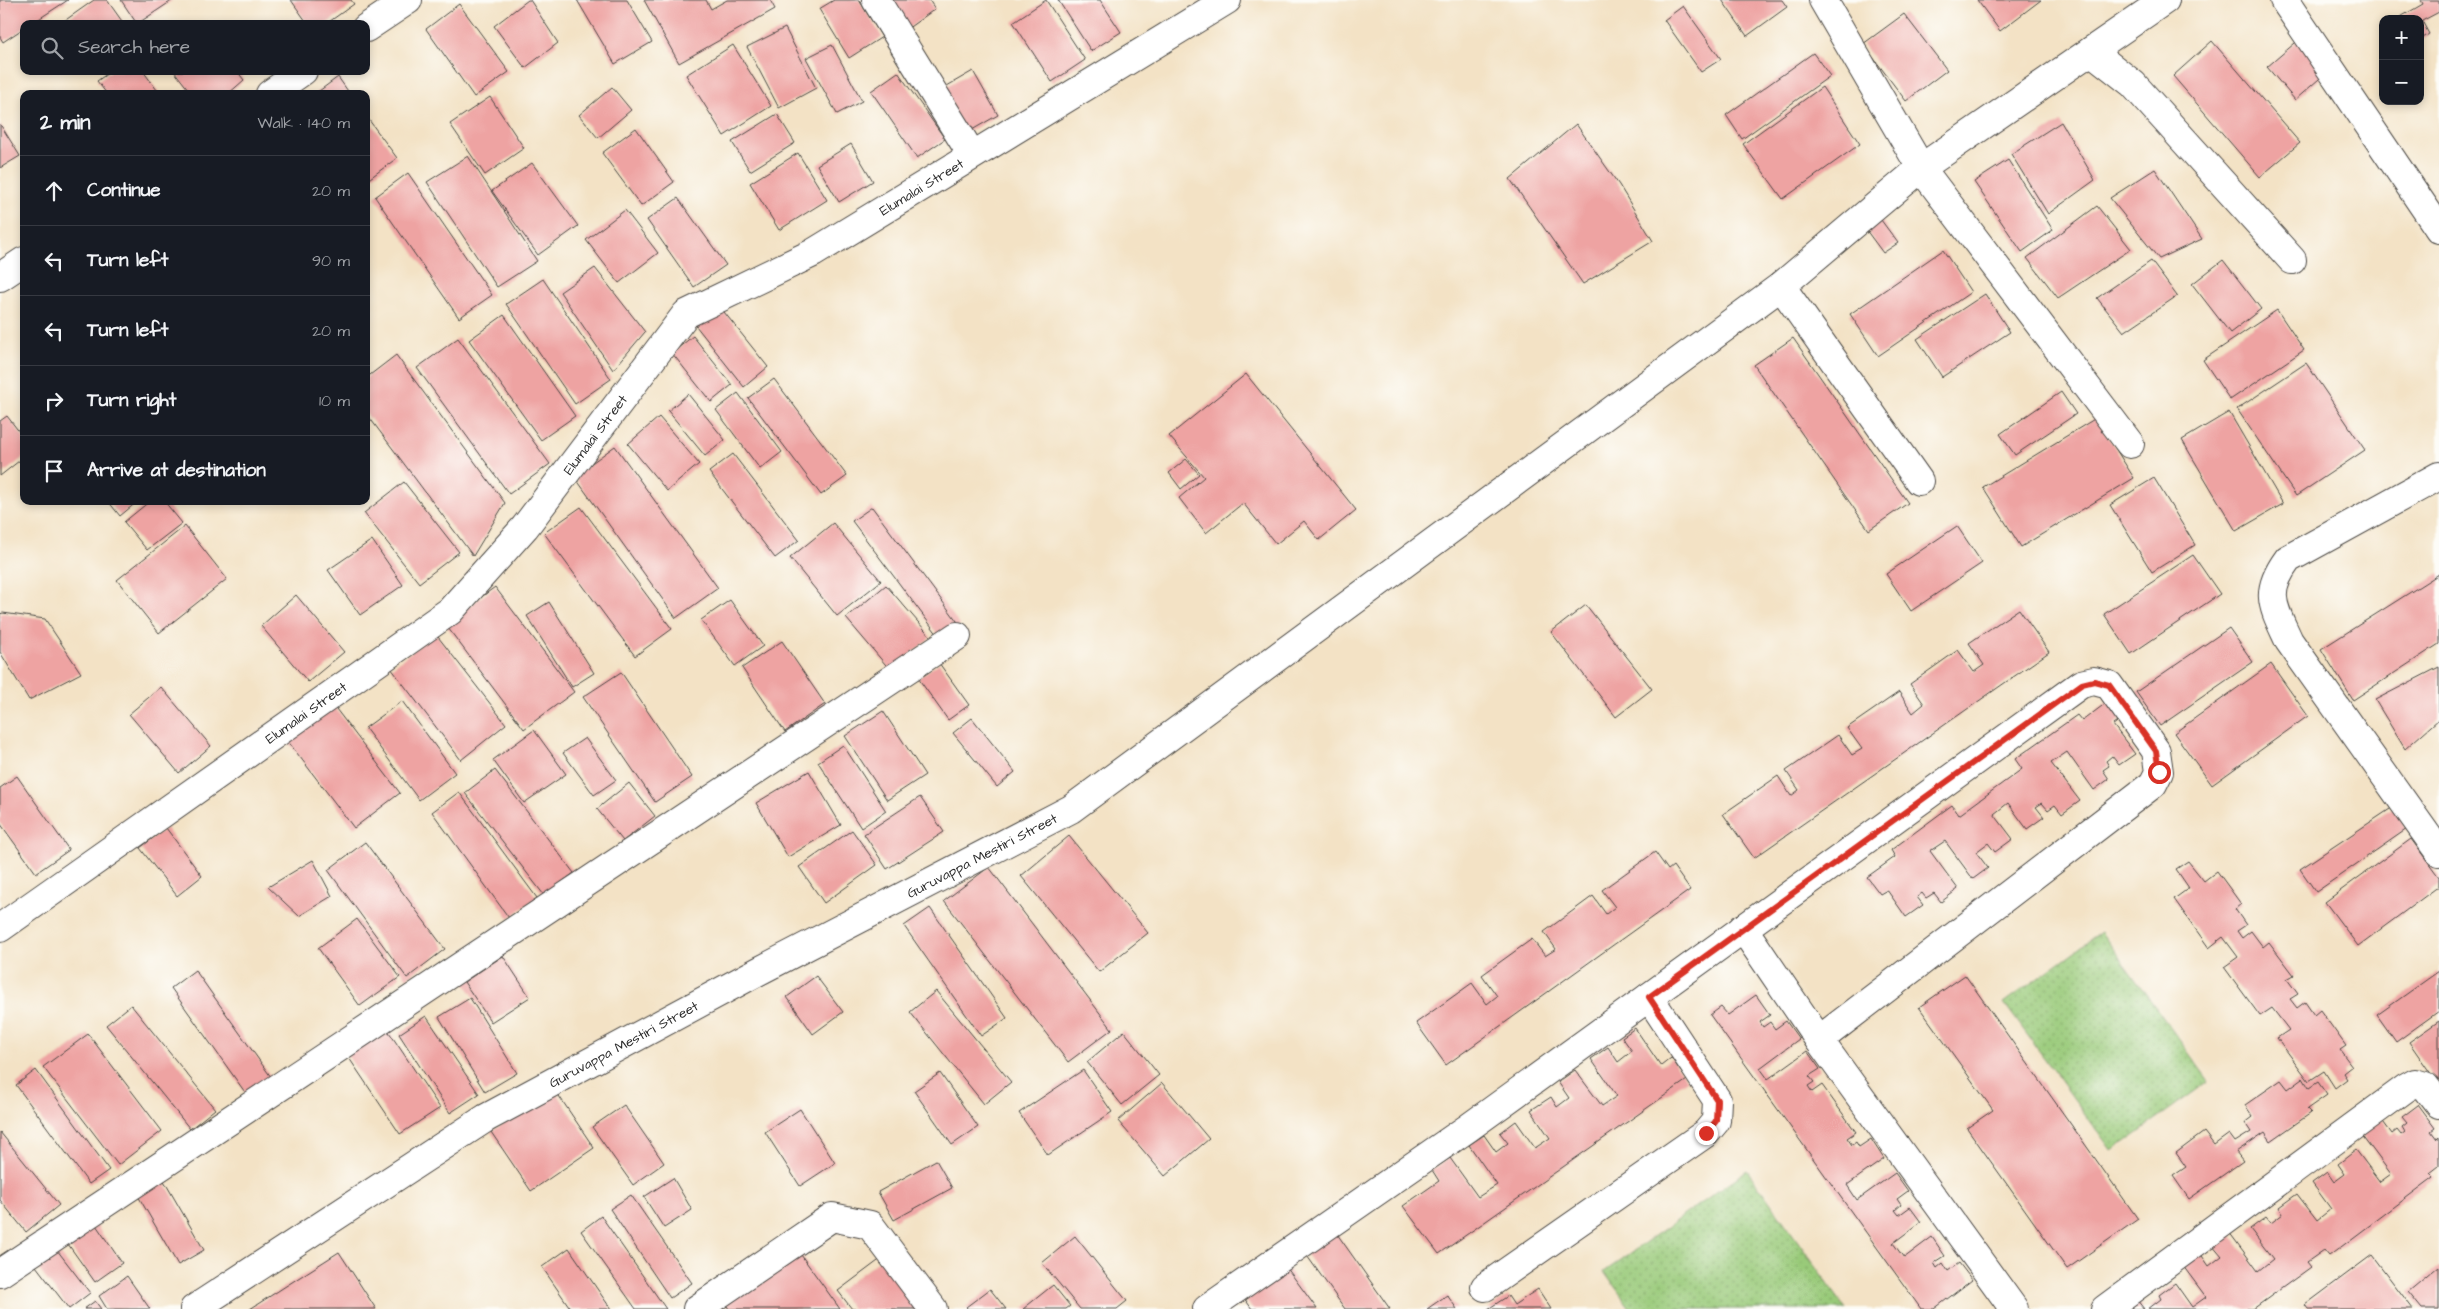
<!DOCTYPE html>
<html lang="en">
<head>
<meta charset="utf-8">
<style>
  :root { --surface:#171b24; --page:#20242c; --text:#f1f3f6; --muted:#9ea1a6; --line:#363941 }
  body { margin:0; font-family:"Architects Daughter",sans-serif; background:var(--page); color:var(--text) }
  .controls { position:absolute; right:15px; top:15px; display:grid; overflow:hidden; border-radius:10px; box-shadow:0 2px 8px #0003 }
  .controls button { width:45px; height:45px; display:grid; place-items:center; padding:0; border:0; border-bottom:1px solid var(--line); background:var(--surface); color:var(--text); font:25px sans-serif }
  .stop { position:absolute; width:15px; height:15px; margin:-11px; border:4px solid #d93025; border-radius:50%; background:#fff }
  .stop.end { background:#d93025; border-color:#fff; box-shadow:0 1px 5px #0008 }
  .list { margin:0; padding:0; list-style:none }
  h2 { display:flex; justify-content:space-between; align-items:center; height:65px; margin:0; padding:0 20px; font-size:21px }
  h2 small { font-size:16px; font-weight:400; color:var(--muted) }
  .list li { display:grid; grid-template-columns:32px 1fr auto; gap:15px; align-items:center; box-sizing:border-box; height:70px; padding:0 20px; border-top:1px solid var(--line) }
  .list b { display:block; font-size:19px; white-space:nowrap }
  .list em { font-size:16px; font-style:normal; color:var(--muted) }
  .icon { flex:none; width:28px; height:28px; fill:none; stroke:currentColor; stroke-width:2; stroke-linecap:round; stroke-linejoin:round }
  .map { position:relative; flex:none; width:2439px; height:1309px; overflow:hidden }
  .search { position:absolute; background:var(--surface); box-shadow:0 2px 8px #0003; left:20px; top:20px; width:350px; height:55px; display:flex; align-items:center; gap:12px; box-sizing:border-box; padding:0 18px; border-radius:10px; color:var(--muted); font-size:19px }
  .panel { position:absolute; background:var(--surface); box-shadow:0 2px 8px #0003; left:20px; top:90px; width:350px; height:415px; border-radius:10px }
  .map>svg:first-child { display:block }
  .grass { fill:url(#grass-dots); stroke:#627a52 }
  .building { fill:#eea3a2 }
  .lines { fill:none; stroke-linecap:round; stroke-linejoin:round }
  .minor-casing { stroke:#494642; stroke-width:30 }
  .minor { stroke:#fff; stroke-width:28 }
  .route { stroke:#d93025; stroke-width:6 }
  .labels { text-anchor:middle; stroke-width:4; stroke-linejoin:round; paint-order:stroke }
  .street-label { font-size:14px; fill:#2b2b2b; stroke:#fdfcf7 }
</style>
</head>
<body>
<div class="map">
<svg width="2439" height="1309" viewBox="0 0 2439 1309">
  <defs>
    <pattern id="grass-dots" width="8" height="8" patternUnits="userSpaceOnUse" patternTransform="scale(1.25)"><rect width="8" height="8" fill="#99ca79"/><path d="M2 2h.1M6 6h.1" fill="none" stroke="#7da463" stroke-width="1.8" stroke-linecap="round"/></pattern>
  </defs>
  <rect width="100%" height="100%" fill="#fdfcf7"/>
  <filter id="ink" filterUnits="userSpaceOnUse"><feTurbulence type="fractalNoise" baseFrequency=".02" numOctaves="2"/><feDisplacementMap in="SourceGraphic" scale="10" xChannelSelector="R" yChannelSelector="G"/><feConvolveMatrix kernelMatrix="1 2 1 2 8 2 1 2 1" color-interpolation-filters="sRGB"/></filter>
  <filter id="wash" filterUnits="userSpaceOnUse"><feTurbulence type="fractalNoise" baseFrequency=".0096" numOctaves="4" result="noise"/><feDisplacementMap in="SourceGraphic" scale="20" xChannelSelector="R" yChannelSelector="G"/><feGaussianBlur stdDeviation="1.12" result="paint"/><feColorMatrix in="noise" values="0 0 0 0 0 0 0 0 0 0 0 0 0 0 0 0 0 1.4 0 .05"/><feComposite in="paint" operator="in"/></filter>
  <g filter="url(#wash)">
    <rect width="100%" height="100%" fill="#f3e2c5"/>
    <g class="grass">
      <polygon points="2101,932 2209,1081 2112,1151 2004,1003"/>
      <polygon points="1747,1170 1846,1309 1631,1309 1604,1272"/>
    </g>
    <g id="blocks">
      <g class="building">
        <polygon points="0,0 68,0 31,24 24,24 24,28 3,42 0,37"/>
        <polygon points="94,0 107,0 124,24 60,24"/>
        <polygon points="121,0 173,0 137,24"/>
        <polygon points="291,0 351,0 354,4 326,24 308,24"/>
        <polygon points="528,0 530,0 558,43 525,68 494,26"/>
        <polygon points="577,0 627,0 652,42 615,64"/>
        <polygon points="644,0 706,0 711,9 727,0 770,0 775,9 679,63"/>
        <polygon points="834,0 859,0 882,37 849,58 819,9"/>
        <polygon points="887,0 929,0 935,9 907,29"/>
        <polygon points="1046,0 1085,60 1052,82 1013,22"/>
        <polygon points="1058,0 1100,0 1121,32 1091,51"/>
        <polygon points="1722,0 1782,0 1787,7 1747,36"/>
        <polygon points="1977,0 2041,0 2000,31"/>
        <polygon points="2421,0 2439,0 2439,12 2422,21 2429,34 2420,40 2420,19 2397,19 2423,4"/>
        <polygon points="459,4 509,72 474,97 426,29"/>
        <polygon points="1683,6 1721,59 1701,72 1664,20"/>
        <polygon points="1904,14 1947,70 1906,101 1863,44"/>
        <polygon points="785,28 816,88 779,108 747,47"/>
        <polygon points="2302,37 2327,72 2295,100 2267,67"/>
        <polygon points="2212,41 2300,143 2260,177 2173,76"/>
        <polygon points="733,45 771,106 724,136 686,75"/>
        <polygon points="832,45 862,101 837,114 806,58"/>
        <polygon points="1813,53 1830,76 1742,139 1726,115"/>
        <polygon points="111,71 143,71 160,94 107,94 97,81"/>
        <polygon points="174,71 237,71 244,80 228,94 192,94"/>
        <polygon points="973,71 998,115 965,134 940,90"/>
        <polygon points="898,72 945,139 917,158 871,91"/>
        <polygon points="338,77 350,94 315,94"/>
        <polygon points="612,87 631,110 598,138 579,115"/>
        <polygon points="1822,87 1860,144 1783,199 1743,144"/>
        <polygon points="490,97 524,148 485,175 450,124"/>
        <polygon points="777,114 795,143 750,171 732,142"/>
        <polygon points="366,116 397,158 366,181"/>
        <polygon points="2061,122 2095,180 2048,214 2011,154"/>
        <polygon points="0,124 20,156 0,168"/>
        <polygon points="1576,124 1619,185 1653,241 1583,284 1510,179"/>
        <polygon points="636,128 674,182 641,206 602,153"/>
        <polygon points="851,144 873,181 839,202 817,165"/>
        <polygon points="798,153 827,200 779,230 750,183"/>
        <polygon points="468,156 537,261 497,287 427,182"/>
        <polygon points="2008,160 2053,230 2022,252 1974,182"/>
        <polygon points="532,163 578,226 538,255 492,191"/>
        <polygon points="2155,169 2202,239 2159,259 2110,198"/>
        <polygon points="408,173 492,295 459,318 375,197"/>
        <polygon points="678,198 726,265 694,287 647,220"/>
        <polygon points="2097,206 2131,249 2058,298 2027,258"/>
        <polygon points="625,210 658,253 619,283 586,240"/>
        <polygon points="1881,220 1898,243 1883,253 1866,230"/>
        <polygon points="1943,250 1971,292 1878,356 1850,314"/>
        <polygon points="2223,260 2261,309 2230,333 2192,284"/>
        <polygon points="2151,261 2177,296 2124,332 2097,298"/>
        <polygon points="595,268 645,332 613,370 560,292"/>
        <polygon points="543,279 611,379 575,404 506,304"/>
        <polygon points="1985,294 2010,332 1942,377 1917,339"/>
        <polygon points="720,307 768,367 744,387 696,326"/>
        <polygon points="2277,310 2304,350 2230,400 2203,360"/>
        <polygon points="504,315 575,416 541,440 469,340"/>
        <polygon points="693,336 732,385 711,402 672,353"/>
        <polygon points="458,338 550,464 509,494 417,368"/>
        <polygon points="1793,338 1908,503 1869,530 1754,365"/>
        <polygon points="396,355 505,503 473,556 366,413 366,378"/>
        <polygon points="2306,363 2365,450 2296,496 2237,409"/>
        <polygon points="1246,374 1356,510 1319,540 1304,521 1276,544 1243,503 1206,533 1179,498 1204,477 1169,436"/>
        <polygon points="774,379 847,476 821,495 748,398"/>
        <polygon points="2061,392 2076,414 2015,455 2000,434"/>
        <polygon points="738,393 782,452 760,469 716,410"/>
        <polygon points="688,394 725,440 705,456 668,411"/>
        <polygon points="2229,412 2283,504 2236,531 2182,440"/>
        <polygon points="7,416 24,438 24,457 0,476 0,421"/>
        <polygon points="659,417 699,464 667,491 628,444"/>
        <polygon points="2096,418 2134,478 2021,547 1983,487"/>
        <polygon points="615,446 718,588 676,618 574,476"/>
        <polygon points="733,454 799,540 775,558 709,472"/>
        <polygon points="1186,459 1199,474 1181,489 1169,473"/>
        <polygon points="2154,478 2195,545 2152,572 2110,505"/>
        <polygon points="404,482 459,552 419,583 364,513"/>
        <polygon points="108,501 138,501 120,516"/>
        <polygon points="150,501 164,501 182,523 147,550 124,522"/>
        <polygon points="581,507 672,629 635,656 544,533"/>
        <polygon points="872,507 960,625 941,639 852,521"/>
        <polygon points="833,523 881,581 837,616 790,558"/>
        <polygon points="185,526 227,579 159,633 117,580"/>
        <polygon points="1957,526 1982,563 1911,611 1886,574"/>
        <polygon points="372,540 403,585 360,615 328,570"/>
        <polygon points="2193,555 2220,594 2131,654 2104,614"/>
        <polygon points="2439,574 2439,644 2353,700 2321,649"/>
        <polygon points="886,585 931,637 891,671 846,618"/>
        <polygon points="495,587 574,692 524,729 445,624"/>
        <polygon points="296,595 344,652 308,682 261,626"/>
        <polygon points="730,600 763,646 735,666 701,620"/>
        <polygon points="549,602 594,673 572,687 527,616"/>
        <polygon points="1586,605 1652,689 1616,717 1551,632"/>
        <polygon points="2019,609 2049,652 1754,858 1723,814 1778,776 1791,796 1799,790 1786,771 1838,735 1852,755 1862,749 1847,728 1899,692 1913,713 1924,704 1910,684 1958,650 1974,672 1984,665 1969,643"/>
        <polygon points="3,613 45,619 81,673 29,700 0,652 0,614"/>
        <polygon points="2229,628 2253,662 2160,726 2136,692"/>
        <polygon points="435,633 506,724 461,760 391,668"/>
        <polygon points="782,641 825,704 785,732 742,668"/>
        <polygon points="939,663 969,705 948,720 918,678"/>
        <polygon points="2271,664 2308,716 2212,785 2174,733"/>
        <polygon points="2439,667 2439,719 2405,749 2375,700"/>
        <polygon points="621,672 692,777 655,802 583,697"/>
        <polygon points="161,687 211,746 179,773 129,714"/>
        <polygon points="2110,700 2123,718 2113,725 2135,754 2119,765 2112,756 2106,761 2109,766 2103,770 2109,779 2094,790 2067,752 2051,763 2080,801 2062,814 2055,805 2048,810 2042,803 2036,807 2044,817 2027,829 2008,803 1994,814 2013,839 1995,852 1988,843 1976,852 1988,868 1973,879 1945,841 1930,851 1958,889 1941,902 1934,893 1926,898 1922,893 1917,897 1923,905 1906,917 1887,890 1880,894 1867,877 1895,857 1891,850 1952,805 1959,815 2022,769 2015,759 2077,715 2082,721"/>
        <polygon points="402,701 455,773 419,800 365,728"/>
        <polygon points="333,705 400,793 354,828 287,740"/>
        <polygon points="883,711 925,775 887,800 845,736"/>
        <polygon points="972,718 1015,772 997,787 953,733"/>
        <polygon points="534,730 566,774 524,803 493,760"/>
        <polygon points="585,738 616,780 594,795 563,753"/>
        <polygon points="843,745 886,811 861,828 818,762"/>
        <polygon points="495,770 574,873 544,895 465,793"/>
        <polygon points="809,771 841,825 788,857 756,803"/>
        <polygon points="17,776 69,850 36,873 0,823 0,788"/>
        <polygon points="629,783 655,816 623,841 597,809"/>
        <polygon points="459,792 537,898 509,918 432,812"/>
        <polygon points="920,797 944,832 887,869 864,834"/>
        <polygon points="2393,807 2407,829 2316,892 2300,869"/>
        <polygon points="166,828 202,876 177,896 140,848"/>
        <polygon points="852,830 877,865 824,903 799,867"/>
        <polygon points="1069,836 1148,933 1099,972 1021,876"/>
        <polygon points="2411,839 2439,877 2439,886 2358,946 2325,902"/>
        <polygon points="365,842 445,949 407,978 328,870"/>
        <polygon points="1655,852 1668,870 1673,866 1690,890 1446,1065 1416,1023 1472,983 1487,1004 1497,996 1482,975 1532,939 1545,956 1556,949 1544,932 1593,896 1606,914 1615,907 1602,890"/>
        <polygon points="313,860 332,896 299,916 268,887"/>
        <polygon points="2188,861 2204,881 2217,871 2241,904 2235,909 2246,925 2237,931 2242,938 2251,931 2263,947 2269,942 2294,975 2287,979 2298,994 2290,999 2297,1008 2305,1002 2314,1015 2320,1010 2346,1046 2340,1050 2352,1066 2343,1073 2347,1079 2335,1088 2324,1071 2309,1081 2277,1038 2289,1030 2272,1008 2260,1016 2224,967 2238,957 2223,937 2209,948 2174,899 2189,888 2176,869"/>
        <polygon points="989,867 1112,1029 1068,1062 944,901"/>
        <polygon points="930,908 1007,1018 981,1036 904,926"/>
        <polygon points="357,919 400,977 360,1006 318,948"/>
        <polygon points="503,956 530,997 491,1022 464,982"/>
        <polygon points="195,970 271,1077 247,1095 171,988"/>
        <polygon points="2439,971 2439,1011 2396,1042 2377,1015"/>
        <polygon points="1965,975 2138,1219 2067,1269 1967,1128 1993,1110 1919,1007"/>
        <polygon points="816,976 843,1012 813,1034 787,997"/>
        <polygon points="936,991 1011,1082 984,1104 910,1012"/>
        <polygon points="1756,995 1770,1015 1760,1022 1763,1027 1770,1022 1775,1029 1786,1021 1799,1039 1760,1068 1768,1079 1807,1051 1820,1069 1809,1076 1814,1082 1808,1086 1812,1092 1822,1085 1856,1132 1847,1138 1852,1145 1856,1142 1859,1147 1871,1139 1884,1159 1847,1185 1857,1200 1895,1173 1908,1191 1897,1199 1901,1205 1895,1210 1899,1215 1910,1207 1921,1222 1893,1243 1904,1258 1932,1237 1945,1256 1934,1263 1937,1268 1943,1263 1948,1271 1959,1263 1972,1280 1934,1309 1921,1309 1710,1015 1721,1007 1728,1015"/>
        <polygon points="470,998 517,1073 485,1092 439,1017"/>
        <polygon points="131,1005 215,1109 190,1129 106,1025"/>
        <polygon points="426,1016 479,1094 450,1113 399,1034"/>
        <polygon points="2439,1021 2439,1080 2436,1081 2409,1042"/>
        <polygon points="385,1026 440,1108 400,1134 345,1052"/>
        <polygon points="1635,1028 1661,1066 1671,1058 1687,1080 1439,1254 1403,1206 1439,1181 1432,1170 1450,1158 1478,1197 1497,1185 1469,1145 1484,1135 1496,1152 1508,1143 1500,1133 1516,1121 1535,1148 1550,1138 1531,1110 1551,1097 1557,1107 1569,1098 1558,1082 1575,1070 1602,1106 1617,1096 1591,1059 1608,1047 1618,1062 1632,1051 1622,1037"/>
        <polygon points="1124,1031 1159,1075 1122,1105 1087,1062"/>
        <polygon points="88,1034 162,1131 118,1165 43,1067"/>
        <polygon points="36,1070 109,1170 89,1184 16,1085"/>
        <polygon points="1083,1070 1112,1112 1048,1155 1019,1113"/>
        <polygon points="940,1073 978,1127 952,1145 914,1091"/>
        <polygon points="2303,1078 2309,1088 2318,1082 2327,1095 2307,1109 2311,1113 2271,1141 2265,1132 2236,1152 2243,1161 2189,1199 2173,1176 2186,1167 2176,1153 2204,1132 2214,1145 2229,1134 2235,1142 2251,1132 2245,1123 2253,1117 2245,1105 2281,1080 2288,1089"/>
        <polygon points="1162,1083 1209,1139 1165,1176 1118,1121"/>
        <polygon points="555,1090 594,1148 531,1191 491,1132"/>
        <polygon points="624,1105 664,1163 633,1185 592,1127"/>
        <polygon points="2418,1105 2435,1128 2431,1131 2437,1139 2439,1137 2439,1166 2430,1173 2434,1177 2329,1256 2324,1250 2307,1262 2311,1267 2253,1309 2148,1309 2161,1299 2159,1295 2175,1283 2192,1307 2206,1297 2183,1266 2200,1253 2209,1266 2222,1256 2212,1244 2229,1232 2258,1271 2273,1259 2250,1229 2266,1217 2271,1223 2283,1214 2279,1207 2297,1194 2317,1220 2331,1209 2312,1183 2327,1172 2334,1182 2345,1174 2338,1164 2356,1150 2380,1182 2391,1174 2361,1134 2381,1119 2392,1134 2397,1130 2401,1135 2405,1132 2402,1127 2407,1123 2402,1117"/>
        <polygon points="800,1109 835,1163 800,1186 765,1132"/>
        <polygon points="0,1132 59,1205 26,1232 0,1200"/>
        <polygon points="936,1160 952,1188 894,1220 878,1192"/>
        <polygon points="673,1178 692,1210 664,1228 644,1197"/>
        <polygon points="163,1179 204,1250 178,1265 137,1194"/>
        <polygon points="631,1195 692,1283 670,1298 610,1209"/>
        <polygon points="601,1216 666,1309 636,1309 581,1231"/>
        <polygon points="96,1225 122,1263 95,1282 68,1244"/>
        <polygon points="1335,1231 1390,1309 1345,1309 1305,1253"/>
        <polygon points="1075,1236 1127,1301 1117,1309 1080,1309 1042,1263"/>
        <polygon points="569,1248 611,1309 571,1309 542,1267"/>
        <polygon points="796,1248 840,1309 729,1309 723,1300"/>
        <polygon points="57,1250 90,1293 69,1309 36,1266"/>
        <polygon points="339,1252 376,1309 250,1309"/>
        <polygon points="2372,1255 2413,1309 2308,1309 2305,1305"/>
        <polygon points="882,1258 920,1309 852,1309 838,1291"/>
        <polygon points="1284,1264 1317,1309 1252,1309 1242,1295"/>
        <polygon points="2439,1266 2439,1309 2422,1309 2408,1292"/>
        <polygon points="127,1276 150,1309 107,1309 99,1296"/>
        <polygon points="1053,1285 1070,1306 1066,1309 1023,1309"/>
        <polygon points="990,1289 1006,1309 968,1309 966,1307"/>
        <polygon points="1538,1289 1551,1309 1488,1309 1508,1296 1514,1305"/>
        <polygon points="1447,1295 1457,1309 1427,1309"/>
        <polygon points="2137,1300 2144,1309 2124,1309"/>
        <polygon points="95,1301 101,1309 84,1309"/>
      </g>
    </g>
  </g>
  <g filter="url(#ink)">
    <use href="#blocks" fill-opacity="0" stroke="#494642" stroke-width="1"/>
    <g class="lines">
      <defs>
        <g id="minor">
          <polyline points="876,0 972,155"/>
          <polyline points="1823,0 1921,168 2130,444"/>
          <polyline points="2284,0 2439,229"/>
          <polyline points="366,28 408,0"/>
          <polyline points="2091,51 2133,84 2292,260"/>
          <polyline points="270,94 303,71"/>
          <polyline points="0,277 24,261"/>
          <polyline points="1781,286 1919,481"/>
          <path d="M2439 476 2288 559C2263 593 2273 606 2289 641L2439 852"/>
          <path id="s1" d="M0 928 450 611 525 527 686 314 813 253 1227 0"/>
          <polyline points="1743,928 1819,1040 2014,1309"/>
          <polyline points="0,1273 957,636"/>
          <polyline points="1485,1287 1706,1133 1716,1121 1717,1100 1649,997"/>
          <path id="s2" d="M194 1309 486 1118 759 971 1071 809 1781 286 1921 168 2165 0"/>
          <polyline points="697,1309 832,1217 870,1225 933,1309"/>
          <polyline points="1207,1309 1468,1128 2081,684 2094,681 2109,685 2156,751 2159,772 2153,784 1819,1040"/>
          <polyline points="2105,1309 2406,1088 2415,1083 2425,1086 2439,1104"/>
        </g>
      </defs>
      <use href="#minor" class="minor-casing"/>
      <use href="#minor" class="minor"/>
    </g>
  </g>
  <g class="lines" filter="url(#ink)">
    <polyline class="route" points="1706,1133 1716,1121 1717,1100 1649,997 2082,684 2094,681 2109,685 2156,751 2159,772"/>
  </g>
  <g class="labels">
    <g class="street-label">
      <text dy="5" stroke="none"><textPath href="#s1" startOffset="1198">Elumalai Street</textPath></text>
      <text dy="5" stroke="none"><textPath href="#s1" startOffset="779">Elumalai Street</textPath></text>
      <text dy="5" stroke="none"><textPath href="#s1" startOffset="374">Elumalai Street</textPath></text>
      <text dy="5" stroke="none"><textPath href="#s2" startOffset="910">Guruvappa Mestiri Street</textPath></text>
      <text dy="5" stroke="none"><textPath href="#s2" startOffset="505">Guruvappa Mestiri Street</textPath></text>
    </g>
  </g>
</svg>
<div class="controls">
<button>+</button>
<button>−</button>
</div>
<div class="stop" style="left:2159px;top:772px"></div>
<div class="stop end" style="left:1706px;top:1133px"></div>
<div class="search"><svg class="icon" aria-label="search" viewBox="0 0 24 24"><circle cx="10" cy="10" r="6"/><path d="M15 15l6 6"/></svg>Search here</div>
<section class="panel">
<h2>2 min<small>Walk · 140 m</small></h2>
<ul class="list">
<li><svg class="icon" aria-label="ahead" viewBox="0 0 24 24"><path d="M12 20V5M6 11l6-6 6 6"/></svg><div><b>Continue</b></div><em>20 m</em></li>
<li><svg class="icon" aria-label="left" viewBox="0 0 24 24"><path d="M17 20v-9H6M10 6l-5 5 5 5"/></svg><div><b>Turn left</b></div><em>90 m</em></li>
<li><svg class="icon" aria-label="left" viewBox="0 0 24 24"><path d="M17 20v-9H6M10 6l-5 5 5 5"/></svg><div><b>Turn left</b></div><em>20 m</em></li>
<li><svg class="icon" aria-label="right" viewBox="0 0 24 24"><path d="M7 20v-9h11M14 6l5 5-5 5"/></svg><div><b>Turn right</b></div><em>10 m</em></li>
<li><svg class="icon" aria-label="arrive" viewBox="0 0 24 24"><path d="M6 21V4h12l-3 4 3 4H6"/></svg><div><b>Arrive at destination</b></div></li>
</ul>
</section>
</div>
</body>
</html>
